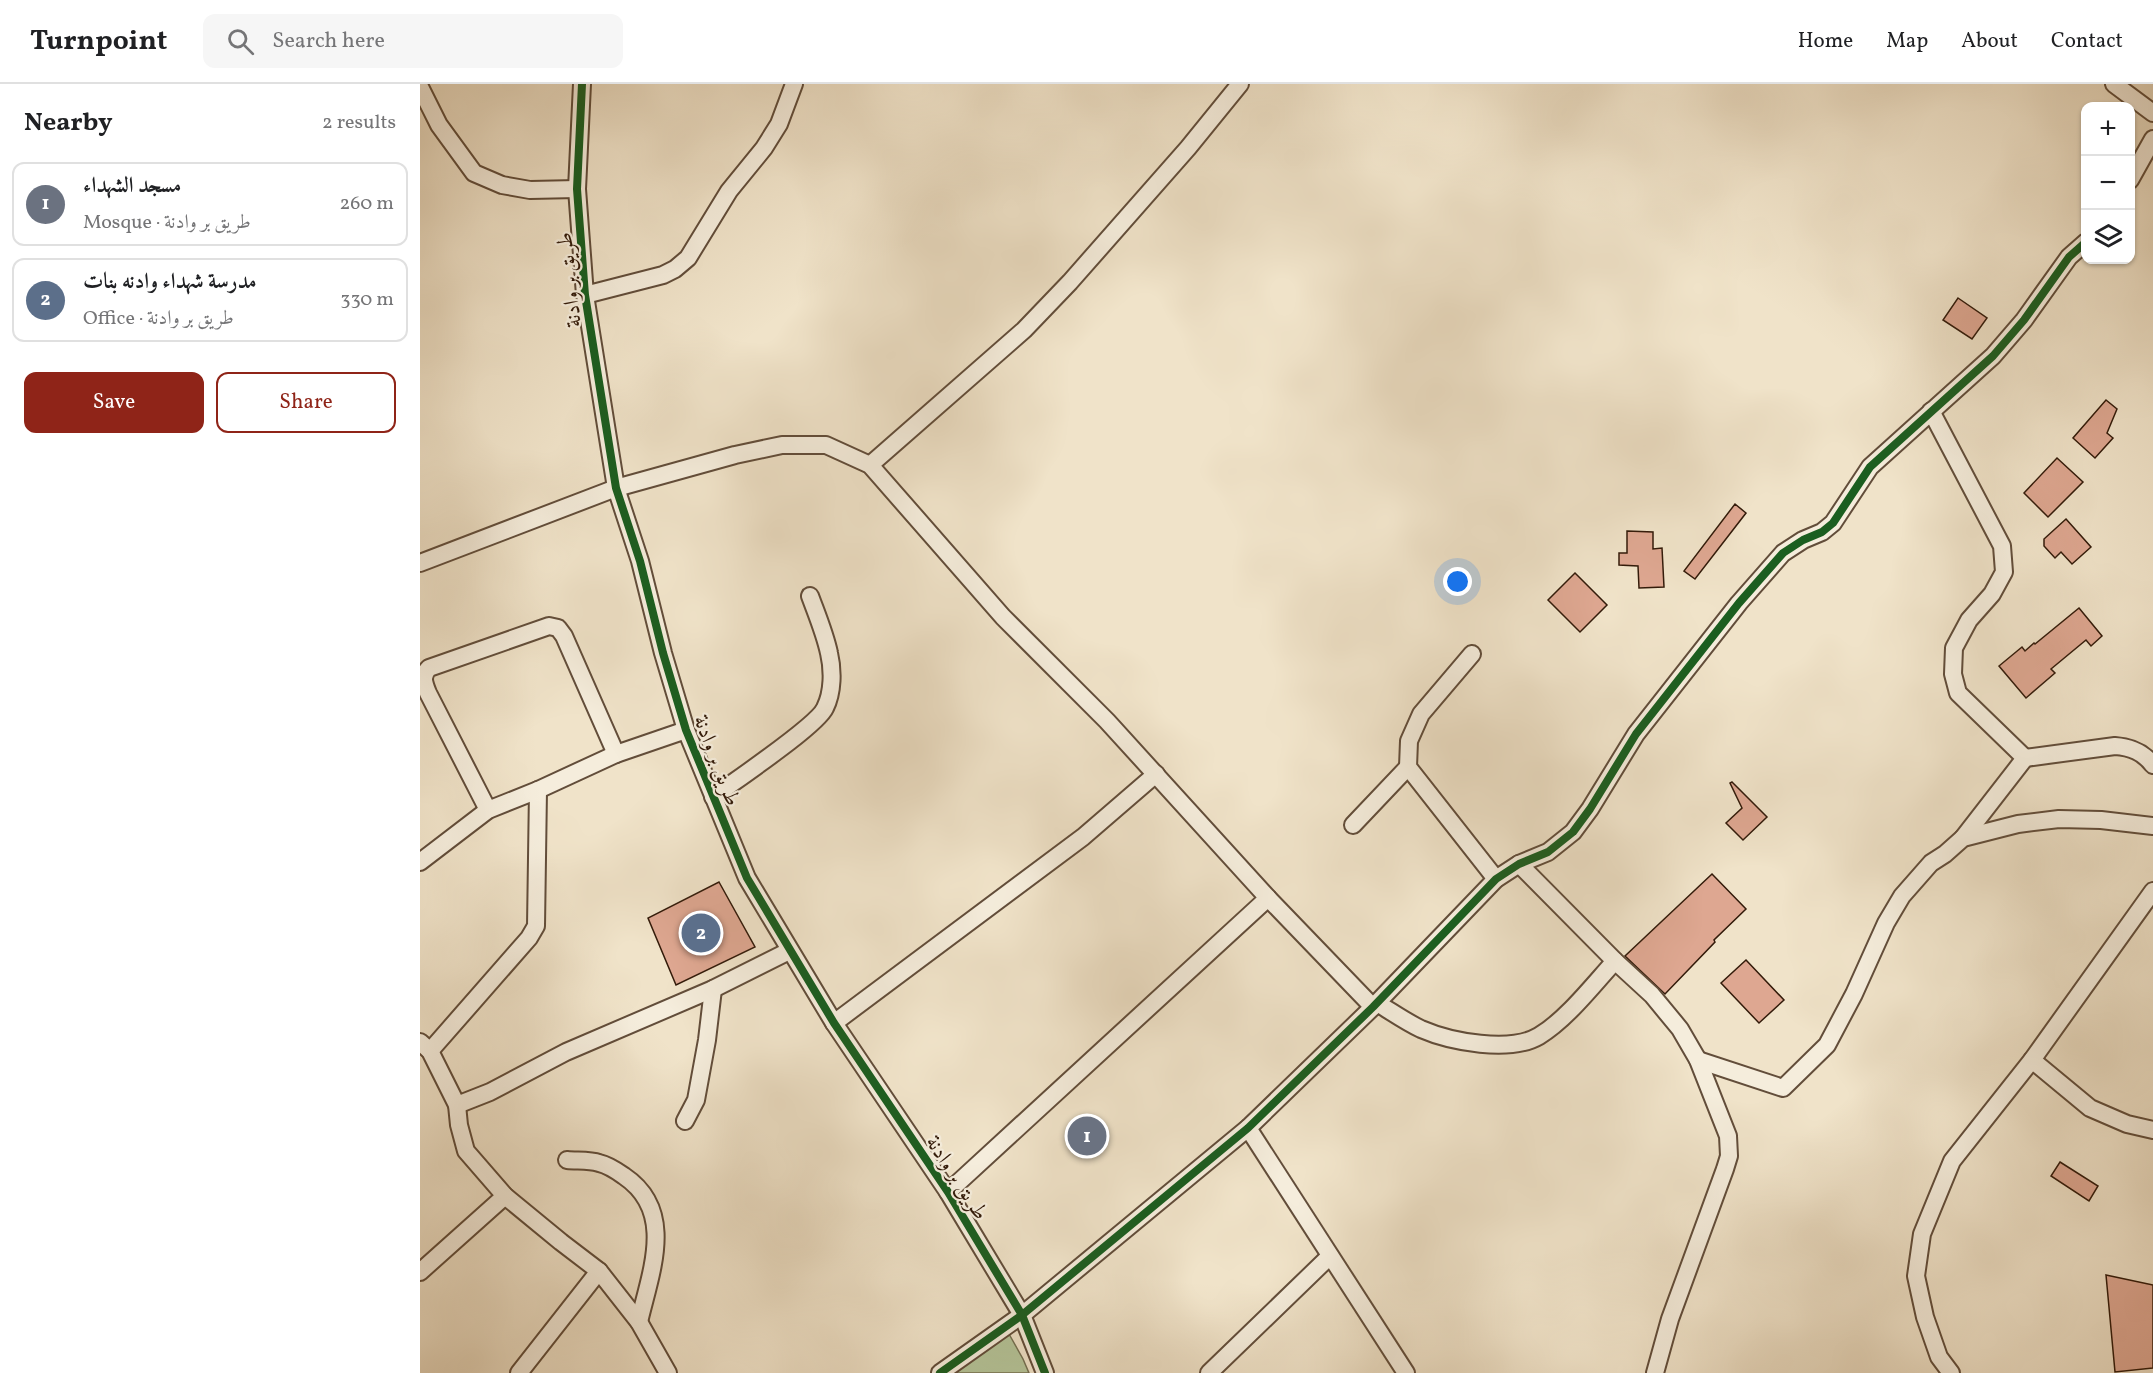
<!DOCTYPE html>
<html lang="en">
<head>
<meta charset="utf-8">
<style>
  :root { --surface:#fff; --page:#f6f6f6; --text:#202124; --muted:#757577; --line:#e0e0e0; --accent:#8f2418 }
  body { margin:0; font-family:Vollkorn,Amiri,serif; background:var(--page); color:var(--text) }
  .controls { position:absolute; right:18px; top:18px; display:grid; overflow:hidden; border-radius:12px; box-shadow:0 2px 4px #0004 }
  .controls button { width:54px; height:54px; display:grid; place-items:center; padding:0; border:0; border-bottom:2px solid var(--line); background:var(--surface); color:var(--text); font:30px sans-serif }
  .you { position:absolute; left:1038px; top:498px; width:21px; height:21px; margin:-15px; border:4px solid #fff; border-radius:50%; background:#1a73e8; box-shadow:0 0 0 9px #1a73e833 }
  .badge { display:grid; place-items:center; width:39px; height:39px; border-radius:50%; background:var(--accent); color:#fff; font-size:20px; font-weight:700 }
  .pin { position:absolute; translate:-50% -50%; border:3px solid #fff; box-shadow:0 2px 6px #0006 }
  .list { margin:0; padding:0; list-style:none }
  h2 { display:flex; justify-content:space-between; align-items:center; height:78px; margin:0; padding:0 24px; font-size:26px }
  h2 small { font-size:20px; font-weight:400; color:var(--muted) }
  .list li { display:grid; grid-template-columns:39px 1fr auto; gap:18px; align-items:center; box-sizing:border-box; height:84px; margin:0 12px 12px; padding:0 12px; border:2px solid var(--line); border-radius:12px }
  .list b { display:block; font-size:22px; white-space:nowrap }
  .list p { margin:0; font-size:20px; white-space:nowrap; color:var(--muted) }
  .list em { font-size:20px; font-style:normal; color:var(--muted) }
  .actions { display:flex; gap:12px; padding:18px 24px }
  .actions a { flex:1; padding:14px 0; border:2px solid var(--accent); border-radius:12px; text-align:center; font-size:21px; color:var(--accent) }
  .actions .main { background:var(--accent); color:#fff }
  .icon { flex:none; width:33px; height:33px; fill:none; stroke:currentColor; stroke-width:2; stroke-linecap:round; stroke-linejoin:round }
  .map { position:relative; flex:none; width:1733px; height:1289px; overflow:hidden }
  header { display:flex; align-items:center; gap:36px; box-sizing:border-box; height:84px; padding:0 30px; background:var(--surface); border-bottom:2px solid var(--line) }
  header strong { font-size:28px }
  nav { display:flex; gap:33px; margin-inline-start:auto; font-size:21px }
  .search { width:420px; height:54px; background:var(--page); display:flex; align-items:center; gap:15px; box-sizing:border-box; padding:0 21px; border-radius:12px; color:var(--muted); font-size:22px }
  main { display:flex }
  aside { flex:1; background:var(--surface) }
  .map>svg:first-child { display:block }
  .green { fill:#b5c59a; stroke:#747052; stroke-width:1.5 }
  .building { fill:#dea791; stroke:#331b0a; stroke-width:1.5 }
  .lines { fill:none; stroke-linecap:round; stroke-linejoin:round }
  .minor-casing { stroke:#624d3a; stroke-width:20 }
  .minor { stroke:#f5eddc; stroke-width:16 }
  .cycleway-casing { stroke:#f5eddc; stroke-width:11 }
  .cycleway { stroke:#1b5e20; stroke-width:8 }
  .labels { text-anchor:middle; stroke-width:4.5; stroke-linejoin:round; paint-order:stroke }
  .street-label { font-size:22px; fill:#331b0a; stroke:#f5eddc }
</style>
</head>
<body>
<header>
<strong>Turnpoint</strong>
<div class="search"><svg class="icon" aria-label="search" viewBox="0 0 24 24"><circle cx="10" cy="10" r="6"/><path d="M15 15l6 6"/></svg>Search here</div>
<nav><a>Home</a><a>Map</a><a>About</a><a>Contact</a></nav>
</header>
<main>
<aside>
<h2>Nearby<small>2 results</small></h2>
<ul class="list">
<li><span class="badge" style="background:#6b7280">1</span><div><b>مسجد الشهداء</b><p>Mosque · طريق بر وادنة</p></div><em>260 m</em></li>
<li><span class="badge" style="background:#5c6f8a">2</span><div><b>مدرسة شهداء وادنه بنات</b><p>Office · طريق بر وادنة</p></div><em>330 m</em></li>
</ul>
<div class="actions"><a class="main">Save</a><a>Share</a></div>
</aside>
<div class="map">
<svg width="1733" height="1289" viewBox="0 0 1733 1289">
  <rect width="100%" height="100%" fill="#f0e3c9"/>
  <filter id="stains"><feTurbulence type="fractalNoise" baseFrequency=".00333" numOctaves="4"/><feColorMatrix values="0 0 0 0 .2 0 0 0 0 .09 0 0 0 0 .02 0 0 0 .5 -.17"/></filter>
  <radialGradient id="worn" r=".72"><stop offset=".6" stop-color="#630" stop-opacity="0"/><stop offset="1" stop-color="#630" stop-opacity=".3"/></radialGradient>
  <polygon class="green" points="589,1250 603,1275 609,1289 530,1289"/>
  <g class="building">
    <polygon points="1538,214 1567,234 1552,255 1523,236"/>
    <polygon points="1686,316 1697,325 1687,349 1693,354 1675,374 1653,354"/>
    <polygon points="1637,374 1663,398 1628,433 1604,409"/>
    <polygon points="1315,420 1326,429 1275,495 1264,487"/>
    <polygon points="1646,435 1671,463 1652,480 1641,468 1635,474 1624,462 1624,455"/>
    <polygon points="1207,447 1233,448 1233,465 1242,464 1244,503 1219,504 1218,482 1199,481 1199,469 1207,469"/>
    <polygon points="1155,489 1187,521 1160,548 1128,516"/>
    <polygon points="1659,524 1682,552 1671,562 1666,556 1631,585 1635,589 1606,614 1579,582 1602,563 1605,567 1614,559 1615,560"/>
    <polygon points="1312,698 1347,733 1323,756 1306,739 1322,724 1310,699"/>
    <polygon points="1292,790 1326,825 1294,856 1295,858 1245,910 1205,872"/>
    <polygon points="299,798 335,863 256,901 228,834"/>
    <polygon points="1326,876 1364,916 1339,939 1301,899"/>
    <polygon points="1640,1078 1678,1102 1669,1117 1631,1092"/>
    <polygon points="1686,1191 1733,1201 1733,1284 1695,1288"/>
  </g>
  <g class="lines">
    <defs>
      <g id="minor">
        <polyline points="162,0 157,105 165,211 196,404 220,477 243,569 266,646 327,794 414,939 528,1108 602,1231 625,1289"/>
        <polyline points="1694,0 1733,29"/>
        <polyline points="0,3 19,41 54,89 82,101 110,106 157,105"/>
        <polyline points="1710,96 1733,55"/>
        <polyline points="165,211 243,191 255,185 268,174 309,107 344,64 359,40 374,0"/>
        <polyline points="1511,327 1582,462 1584,488 1572,510 1549,536 1534,564 1533,590 1538,609 1605,674 1543,754"/>
        <polyline points="450,381 604,246 650,198 768,64 820,0"/>
        <polyline points="0,479 196,404 315,371 362,361 406,361 450,381 583,533 687,637 848,814 953,923"/>
        <polyline points="1052,570 1001,630 989,657 988,683 1076,795"/>
        <path d="M1605 674 1695 662C1711 663 1723 668 1733 681"/>
        <path d="M293 713C313 698 397 642 405 624 413 608 413 586 409 569 405 550 397 531 390 512"/>
        <path d="M68 726 8 609C4 599 1 592 9 584L129 542 138 544 144 552 196 670"/>
        <polyline points="933,741 988,683"/>
        <polyline points="0,778 68,726 118,706 196,670 266,646"/>
        <polyline points="1099,780 1195,877 1232,911 1260,945 1278,976 1308,1052 1309,1072 1305,1085 1250,1235 1235,1289"/>
        <path d="M957 919C972 928 986 938 1001 945 1031 958 1090 969 1119 952 1147 935 1173 901 1195 877"/>
        <polyline points="414,939 663,753 736,690"/>
        <polyline points="0,958 10,967 37,1021 39,1041 46,1067 85,1112 141,1158 179,1187 219,1238 248,1289"/>
        <polyline points="10,967 109,854 116,842 118,706"/>
        <polyline points="1278,976 1363,1004 1407,961 1434,910 1466,839 1482,812 1511,779 1525,770 1543,754 1598,740 1639,735 1681,736 1733,742"/>
        <polyline points="1612,976 1670,1024 1707,1040 1733,1046"/>
        <polyline points="37,1021 70,1008 146,968 293,905 369,867"/>
        <polyline points="265,1037 276,1016 287,956 293,905"/>
        <polyline points="828,1044 986,1289"/>
        <path d="M147 1076C157 1077 170 1076 179 1079 188 1081 197 1087 204 1092 256 1127 231 1187 219 1238"/>
        <polyline points="528,1108 848,814"/>
        <polyline points="0,1188 85,1112"/>
        <polyline points="99,1289 179,1187"/>
        <polyline points="520,1289 602,1231 828,1044 953,923 1076,795 1099,780 1128,768 1153,748 1170,725 1216,650 1319,519 1363,469 1383,456 1402,448 1413,439 1450,383 1573,272 1604,236 1649,173 1666,158"/>
        <polyline points="789,1289 910,1172"/>
        <polyline points="1531,1289 1519,1273 1505,1233 1496,1192 1502,1150 1532,1077 1612,976 1733,807"/>
      </g>
    </defs>
    <use href="#minor" class="minor-casing"/>
    <use href="#minor" class="minor"/>
    <defs>
      <g id="cycleway">
        <polyline points="162,0 157,105 165,211 196,404 220,477 243,569 266,646 327,794 414,939 528,1108 602,1231 625,1289"/>
        <polyline points="520,1289 602,1231 828,1044 953,923 1076,795 1099,780 1128,768 1153,748 1170,725 1216,650 1319,519 1363,469 1383,456 1402,448 1413,439 1450,383 1573,272 1604,236 1649,173 1666,158"/>
      </g>
    </defs>
    <use href="#cycleway" class="cycleway-casing"/>
    <use href="#cycleway" class="cycleway"/>
  </g>
  <g class="labels">
    <g class="street-label">
      <text transform="translate(148 196) rotate(-96)" y="8">طريق بر وادنة</text>
      <text transform="translate(298 676) rotate(69)" y="8">طريق بر وادنة</text>
      <text transform="translate(538 1093) rotate(57)" y="8">طريق بر وادنة</text>
    </g>
  </g>
  <rect width="100%" height="100%" filter="url(#stains)"/>
  <rect width="100%" height="100%" fill="url(#worn)"/>
</svg>
<div class="controls">
<button>+</button>
<button>−</button>
<button><svg class="icon" aria-label="layers" viewBox="0 0 24 24"><path d="M12 4l9 5-9 5-9-5zM3 14l9 5 9-5"/></svg></button>
</div>
<div class="you"></div>
<div class="pin badge" style="left:667px;top:1052px;background:#6b7280">1</div>
<div class="pin badge" style="left:281px;top:849px;background:#5c6f8a">2</div>
</div>
</main>
</body>
</html>
